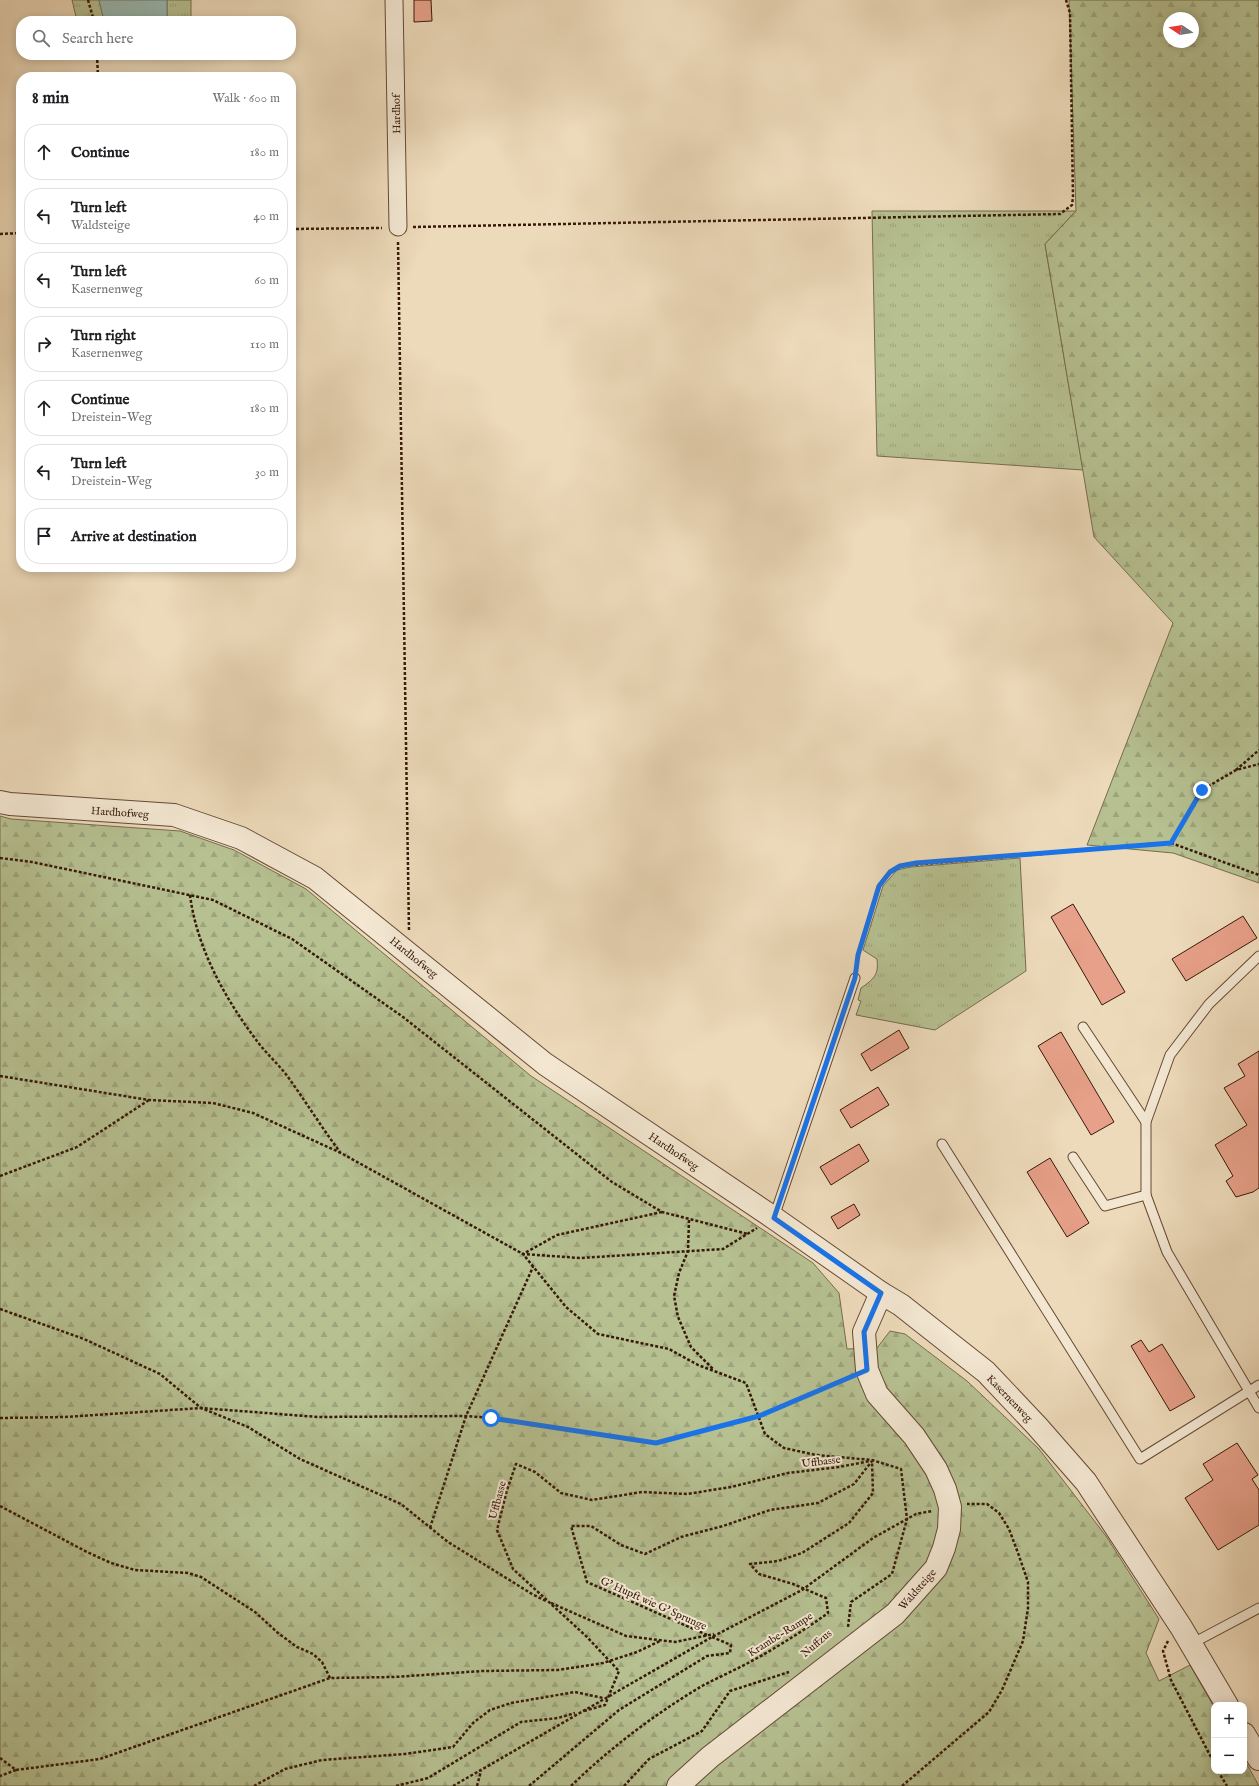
<!DOCTYPE html>
<html lang="en">
<head>
<meta charset="utf-8">
<style>
  :root { --surface:#fff; --page:#f2f2f2; --text:#202124; --muted:#757577; --line:#e0e0e0 }
  body { margin:0; font-family:"IM FELL English",serif; background:var(--page); color:var(--text) }
  .controls { position:absolute; right:12px; bottom:12px; display:grid; overflow:hidden; border-radius:8px; box-shadow:0 2px 10px #0003 }
  .controls button { width:36px; height:36px; display:grid; place-items:center; padding:0; border:0; border-bottom:1px solid var(--line); background:var(--surface); color:var(--text); font:20px sans-serif }
  .compass { position:absolute; left:1163px; top:12px; width:36px; height:36px; border-radius:50%; background:var(--surface); box-shadow:0 2px 10px #0003; rotate:282deg }
  .stop { position:absolute; width:12px; height:12px; margin:-9px; border:3px solid #1a73e8; border-radius:50%; background:#fff }
  .stop.end { background:#1a73e8; border-color:#fff; box-shadow:0 1px 4px #0008 }
  .list { margin:0; padding:0; list-style:none }
  h2 { display:flex; justify-content:space-between; align-items:center; height:52px; margin:0; padding:0 16px; font-size:17px }
  h2 small { font-size:13px; font-weight:400; color:var(--muted) }
  .list li { display:grid; grid-template-columns:26px 1fr auto; gap:12px; align-items:center; box-sizing:border-box; height:56px; margin:0 8px 8px; padding:0 8px; border:1px solid var(--line); border-radius:16px }
  .list b { display:block; font-size:15px; white-space:nowrap }
  .list p { margin:0; font-size:13px; white-space:nowrap; color:var(--muted) }
  .list em { font-size:13px; font-style:normal; color:var(--muted) }
  .icon { flex:none; width:22px; height:22px; fill:none; stroke:currentColor; stroke-width:2; stroke-linecap:round; stroke-linejoin:round }
  .map { position:relative; flex:none; width:1259px; height:1786px; overflow:hidden }
  .search { position:absolute; background:var(--surface); box-shadow:0 2px 10px #0003; left:16px; top:16px; width:280px; height:44px; display:flex; align-items:center; gap:10px; box-sizing:border-box; padding:0 14px; border-radius:16px; color:var(--muted); font-size:15px }
  .panel { position:absolute; background:var(--surface); box-shadow:0 2px 10px #0003; left:16px; top:72px; width:280px; height:500px; border-radius:16px }
  .map>svg:first-child { display:block }
  .grass { fill:url(#grass-tufts); stroke:#776c4d }
  .forest { fill:url(#forest-firs); stroke:#776c4d; fill-rule:evenodd }
  .water { fill:#99bab3; stroke:#727a6f }
  .building { fill:#e7a089; stroke:#381909 }
  .lines { fill:none; stroke-linecap:round; stroke-linejoin:round }
  .service-casing { stroke:#654935; stroke-width:11 }
  .minor-casing { stroke:#654935; stroke-width:19 }
  .tertiary-casing { stroke:#654935; stroke-width:24 }
  .path { stroke:#381909; stroke-width:2.5; stroke-dasharray:3 2; stroke-linecap:butt }
  .service { stroke:#f3e7d2; stroke-width:9 }
  .minor { stroke:#f3e7d2; stroke-width:17 }
  .tertiary { stroke:#f3e7d2; stroke-width:22 }
  .route { stroke:#1a73e8; stroke-width:5 }
  .labels { text-anchor:middle; stroke-width:4; stroke-linejoin:round; paint-order:stroke }
  .street-label { font-size:11px; fill:#381909; stroke:#f3e7d2 }
</style>
</head>
<body>
<div class="map">
<svg width="1259" height="1786" viewBox="0 0 1259 1786">
  <defs>
    <pattern id="grass-tufts" width="24" height="20" patternUnits="userSpaceOnUse"><rect width="24" height="20" fill="#b6c091"/><path d="M3 7l-1-3M5 7V3M7 7l1-3M15 17l-1-3M17 17v-4M19 17l1-3" fill="none" stroke="#9da47c"/></pattern>
    <pattern id="forest-firs" width="22" height="20" patternUnits="userSpaceOnUse"><rect width="22" height="20" fill="#b6c091"/><path d="M5 1l3.5 6h-7zM16 11l3.5 6h-7z" fill="#9da47c"/></pattern>
  </defs>
  <rect width="100%" height="100%" fill="#eddaba"/>
  <filter id="stains"><feTurbulence type="fractalNoise" baseFrequency=".005" numOctaves="4"/><feColorMatrix values="0 0 0 0 .2 0 0 0 0 .09 0 0 0 0 .02 0 0 0 .5 -.17"/></filter>
  <radialGradient id="worn" r=".72"><stop offset=".6" stop-color="#630" stop-opacity="0"/><stop offset="1" stop-color="#630" stop-opacity=".3"/></radialGradient>
  <g class="grass">
    <polygon points="72,0 99,0 104,21 77,21"/>
    <rect x="167" y="0" width="24" height="21"/>
    <polygon points="872,211 1076,211 1045,244 1083,470 877,456"/>
    <path d="M1020 858 1026 971 935 1030 856 1015 861 1001 858 1000 861 988C874 979 879 975 877 959L863 950 883 886 897 870 911 867Z"/>
  </g>
  <g class="forest">
    <path d="M1069 0H1259V883L1173 853 1087 845 1173 623 1094 537 1045 244 1076 211ZM1169 18H1193V42H1169Z"/>
    <polygon points="0,816 11,819 180,831 234,850 306,889 531,1076 813,1263 839,1293 847,1349 877,1348 890,1331 905,1334 967,1381 1039,1449 1106,1536 1159,1619 1146,1653 1159,1681 1190,1665 1214,1707 1214,1771 1244,1771 1244,1759 1259,1786 0,1786"/>
  </g>
  <polygon class="water" points="99,0 167,0 167,21 104,21"/>
  <g class="building">
    <polygon points="414,0 431,0 432,21 414,22"/>
    <polygon points="1073,904 1125,992 1102,1005 1051,917"/>
    <polygon points="1243,916 1257,938 1186,981 1172,959"/>
    <polygon points="899,1030 909,1048 871,1071 861,1054"/>
    <polygon points="1061,1032 1114,1122 1091,1135 1038,1046"/>
    <polygon points="1259,1051 1259,1188 1253,1192 1236,1197 1226,1181 1233,1176 1215,1145 1247,1125 1224,1088 1245,1076 1238,1064"/>
    <polygon points="878,1087 889,1105 851,1128 840,1110"/>
    <polygon points="859,1144 869,1161 831,1185 820,1167"/>
    <polygon points="1050,1158 1089,1223 1067,1237 1027,1172"/>
    <polygon points="854,1204 860,1215 838,1229 831,1217"/>
    <polygon points="1141,1340 1149,1352 1162,1344 1195,1397 1170,1411 1131,1346"/>
    <polygon points="1237,1443 1258,1475 1252,1479 1259,1490 1259,1525 1218,1550 1185,1498 1213,1480 1203,1464"/>
  </g>
  <g class="lines">
    <defs>
      <g id="service">
        <polyline points="1259,956 1209,1004 1170,1055 1146,1122 1146,1195 1167,1252 1259,1408"/>
        <polyline points="1083,1027 1146,1122"/>
        <polyline points="942,1144 1140,1459 1259,1385"/>
        <polyline points="1073,1157 1105,1206 1146,1195"/>
        <polyline points="774,1217 855,978"/>
        <polyline points="1191,1644 1259,1608"/>
      </g>
      <polyline id="minor" points="394,0 398,227"/>
      <g id="tertiary">
        <polyline points="0,802 10,804 174,815 241,838 315,878 545,1064 774,1218 881,1293 901,1305 986,1372 1037,1426 1086,1482 1181,1627 1227,1705"/>
        <polyline points="1244,1734 1259,1759"/>
        <polyline points="678,1786 710,1757 895,1614 936,1568 944,1548 949,1529 950,1507 945,1489 936,1469 914,1436 877,1394 867,1370 864,1332 881,1293"/>
      </g>
    </defs>
    <use href="#service" class="service-casing"/>
    <use href="#minor" class="minor-casing"/>
    <use href="#tertiary" class="tertiary-casing"/>
    <g class="path">
      <polyline points="88,0 94,21"/>
      <polyline points="97,55 98,77"/>
      <polyline points="413,227 1060,214 1072,205 1073,197 1070,13 1066,0"/>
      <polyline points="291,229 382,228"/>
      <polyline points="0,234 21,233"/>
      <polyline points="398,242 409,931"/>
      <polyline points="1236,770 1259,750"/>
      <polyline points="1171,843 1259,875"/>
      <polyline points="0,858 32,862 213,900 292,939 403,1017 612,1182 662,1212 748,1234"/>
      <path d="M190 895C197 950 227 1002 260 1045 269 1056 280 1066 288 1077 306 1102 322 1128 340 1152"/>
      <polyline points="856,968 858,955 879,886 890,872 900,866 1171,843 1202,790 1236,770 1259,764"/>
      <polyline points="0,1076 149,1100 213,1103 253,1113 341,1153 523,1254 580,1258 723,1249 757,1228"/>
      <polyline points="0,1176 77,1147 149,1100"/>
      <polyline points="662,1212 557,1235 523,1254 566,1307 598,1334 669,1349 698,1365 746,1383 765,1434 784,1448 816,1455 872,1460 901,1469 907,1519 892,1574 851,1602 848,1627"/>
      <polyline points="689,1220 688,1251 679,1273 674,1296 678,1317 691,1347 713,1369"/>
      <polyline points="0,1309 84,1339 160,1374 201,1408 248,1427 300,1459 401,1504 448,1542 532,1594 546,1601"/>
      <polyline points="0,1418 65,1417 201,1408 318,1417 466,1416 491,1418 656,1443 759,1416 851,1377"/>
      <polyline points="0,1506 87,1552 111,1563 135,1570 188,1573 201,1577 255,1612 278,1633 297,1647 313,1654 322,1662 330,1678"/>
      <polyline points="430,1528 466,1416 533,1267"/>
      <polyline points="551,1603 626,1636 675,1642 714,1634"/>
      <polyline points="707,1635 587,1582 571,1526 591,1526 621,1545 645,1554 681,1537 723,1526 770,1510 818,1503 854,1484 872,1461"/>
      <polyline points="1168,1641 1163,1651 1171,1680 1214,1763"/>
      <polyline points="584,1711 605,1705 619,1671 587,1637 513,1569 497,1530 507,1490 516,1464 535,1472 561,1493 592,1500 642,1492 687,1494 731,1487 788,1473 839,1467 870,1461"/>
      <polyline points="0,1758 16,1770 0,1776"/>
      <polyline points="16,1770 100,1759 330,1678 394,1677 482,1671 558,1670 603,1663 637,1652 660,1641"/>
      <polyline points="1218,1771 1227,1786"/>
      <polyline points="254,1786 285,1769 322,1760 405,1754 453,1747 473,1723 490,1710 511,1703 575,1692 603,1698"/>
      <polyline points="396,1786 428,1778 521,1722 558,1718 575,1713"/>
      <polyline points="453,1786 712,1637 802,1590 873,1538 916,1514 932,1511"/>
      <polyline points="477,1786 481,1771"/>
      <polyline points="529,1786 619,1710 707,1656 730,1653 731,1645 712,1637"/>
      <path d="M571 1786C610 1748 655 1714 702 1686 717 1678 733 1671 748 1663 776 1648 803 1631 828 1613L826 1598 793 1584 759 1574 750 1564 778 1561 802 1553 849 1523 873 1493 872 1461"/>
      <polyline points="624,1786 649,1759 702,1731 730,1691 789,1672"/>
      <polyline points="902,1786 989,1712 1002,1690 1023,1641 1028,1608 1028,1582 1018,1553 1009,1529 999,1513 987,1504 967,1504"/>
    </g>
    <use href="#service" class="service"/>
    <use href="#minor" class="minor"/>
    <use href="#tertiary" class="tertiary"/>
  </g>
  <g class="lines">
    <polyline class="route" points="491,1418 656,1443 759,1416 867,1370 864,1332 881,1293 774,1218 855,978 858,955 879,886 890,872 900,866 916,863 1171,843 1202,790"/>
  </g>
  <g class="labels">
    <g class="street-label">
      <text transform="translate(396 114) rotate(-91)" y="4">Hardhof</text>
      <text transform="translate(120 812) rotate(4)" y="4">Hardhofweg</text>
      <text transform="translate(414 957) rotate(39)" y="4">Hardhofweg</text>
      <text transform="translate(674 1151) rotate(34)" y="4">Hardhofweg</text>
      <text transform="translate(1010 1398) rotate(46)" y="4">Kasernenweg</text>
      <text transform="translate(821 1461) rotate(-7)" y="4">Uffbasse</text>
      <text transform="translate(497 1500) rotate(-75)" y="4">Uffbasse</text>
      <text transform="translate(917 1589) rotate(-49)" y="4">Waldsteige</text>
      <text transform="translate(654 1603) rotate(24)" y="4">G' Hupft wie G' Sprunge</text>
      <text transform="translate(780 1634) rotate(-32)" y="4">Krambe-Rampe</text>
      <text transform="translate(816 1643) rotate(-40)" y="4">Nuffzus</text>
    </g>
  </g>
  <rect width="100%" height="100%" filter="url(#stains)"/>
  <rect width="100%" height="100%" fill="url(#worn)"/>
</svg>
<div class="controls">
<button>+</button>
<button>−</button>
</div>
<svg class="compass" viewBox="-18 -18 36 36"><path d="M0-13l5 13h-10z" fill="#e53935"/><path d="M0 13l5-13h-10z" fill="#757577"/></svg>
<div class="stop" style="left:491px;top:1418px"></div>
<div class="stop end" style="left:1202px;top:790px"></div>
<div class="search"><svg class="icon" aria-label="search" viewBox="0 0 24 24"><circle cx="10" cy="10" r="6"/><path d="M15 15l6 6"/></svg>Search here</div>
<section class="panel">
<h2>8 min<small>Walk · 600 m</small></h2>
<ul class="list">
<li><svg class="icon" aria-label="ahead" viewBox="0 0 24 24"><path d="M12 20V5M6 11l6-6 6 6"/></svg><div><b>Continue</b></div><em>180 m</em></li>
<li><svg class="icon" aria-label="left" viewBox="0 0 24 24"><path d="M17 20v-9H6M10 6l-5 5 5 5"/></svg><div><b>Turn left</b><p>Waldsteige</p></div><em>40 m</em></li>
<li><svg class="icon" aria-label="left" viewBox="0 0 24 24"><path d="M17 20v-9H6M10 6l-5 5 5 5"/></svg><div><b>Turn left</b><p>Kasernenweg</p></div><em>60 m</em></li>
<li><svg class="icon" aria-label="right" viewBox="0 0 24 24"><path d="M7 20v-9h11M14 6l5 5-5 5"/></svg><div><b>Turn right</b><p>Kasernenweg</p></div><em>110 m</em></li>
<li><svg class="icon" aria-label="ahead" viewBox="0 0 24 24"><path d="M12 20V5M6 11l6-6 6 6"/></svg><div><b>Continue</b><p>Dreistein-Weg</p></div><em>180 m</em></li>
<li><svg class="icon" aria-label="left" viewBox="0 0 24 24"><path d="M17 20v-9H6M10 6l-5 5 5 5"/></svg><div><b>Turn left</b><p>Dreistein-Weg</p></div><em>30 m</em></li>
<li><svg class="icon" aria-label="arrive" viewBox="0 0 24 24"><path d="M6 21V4h12l-3 4 3 4H6"/></svg><div><b>Arrive at destination</b></div></li>
</ul>
</section>
</div>
</body>
</html>
